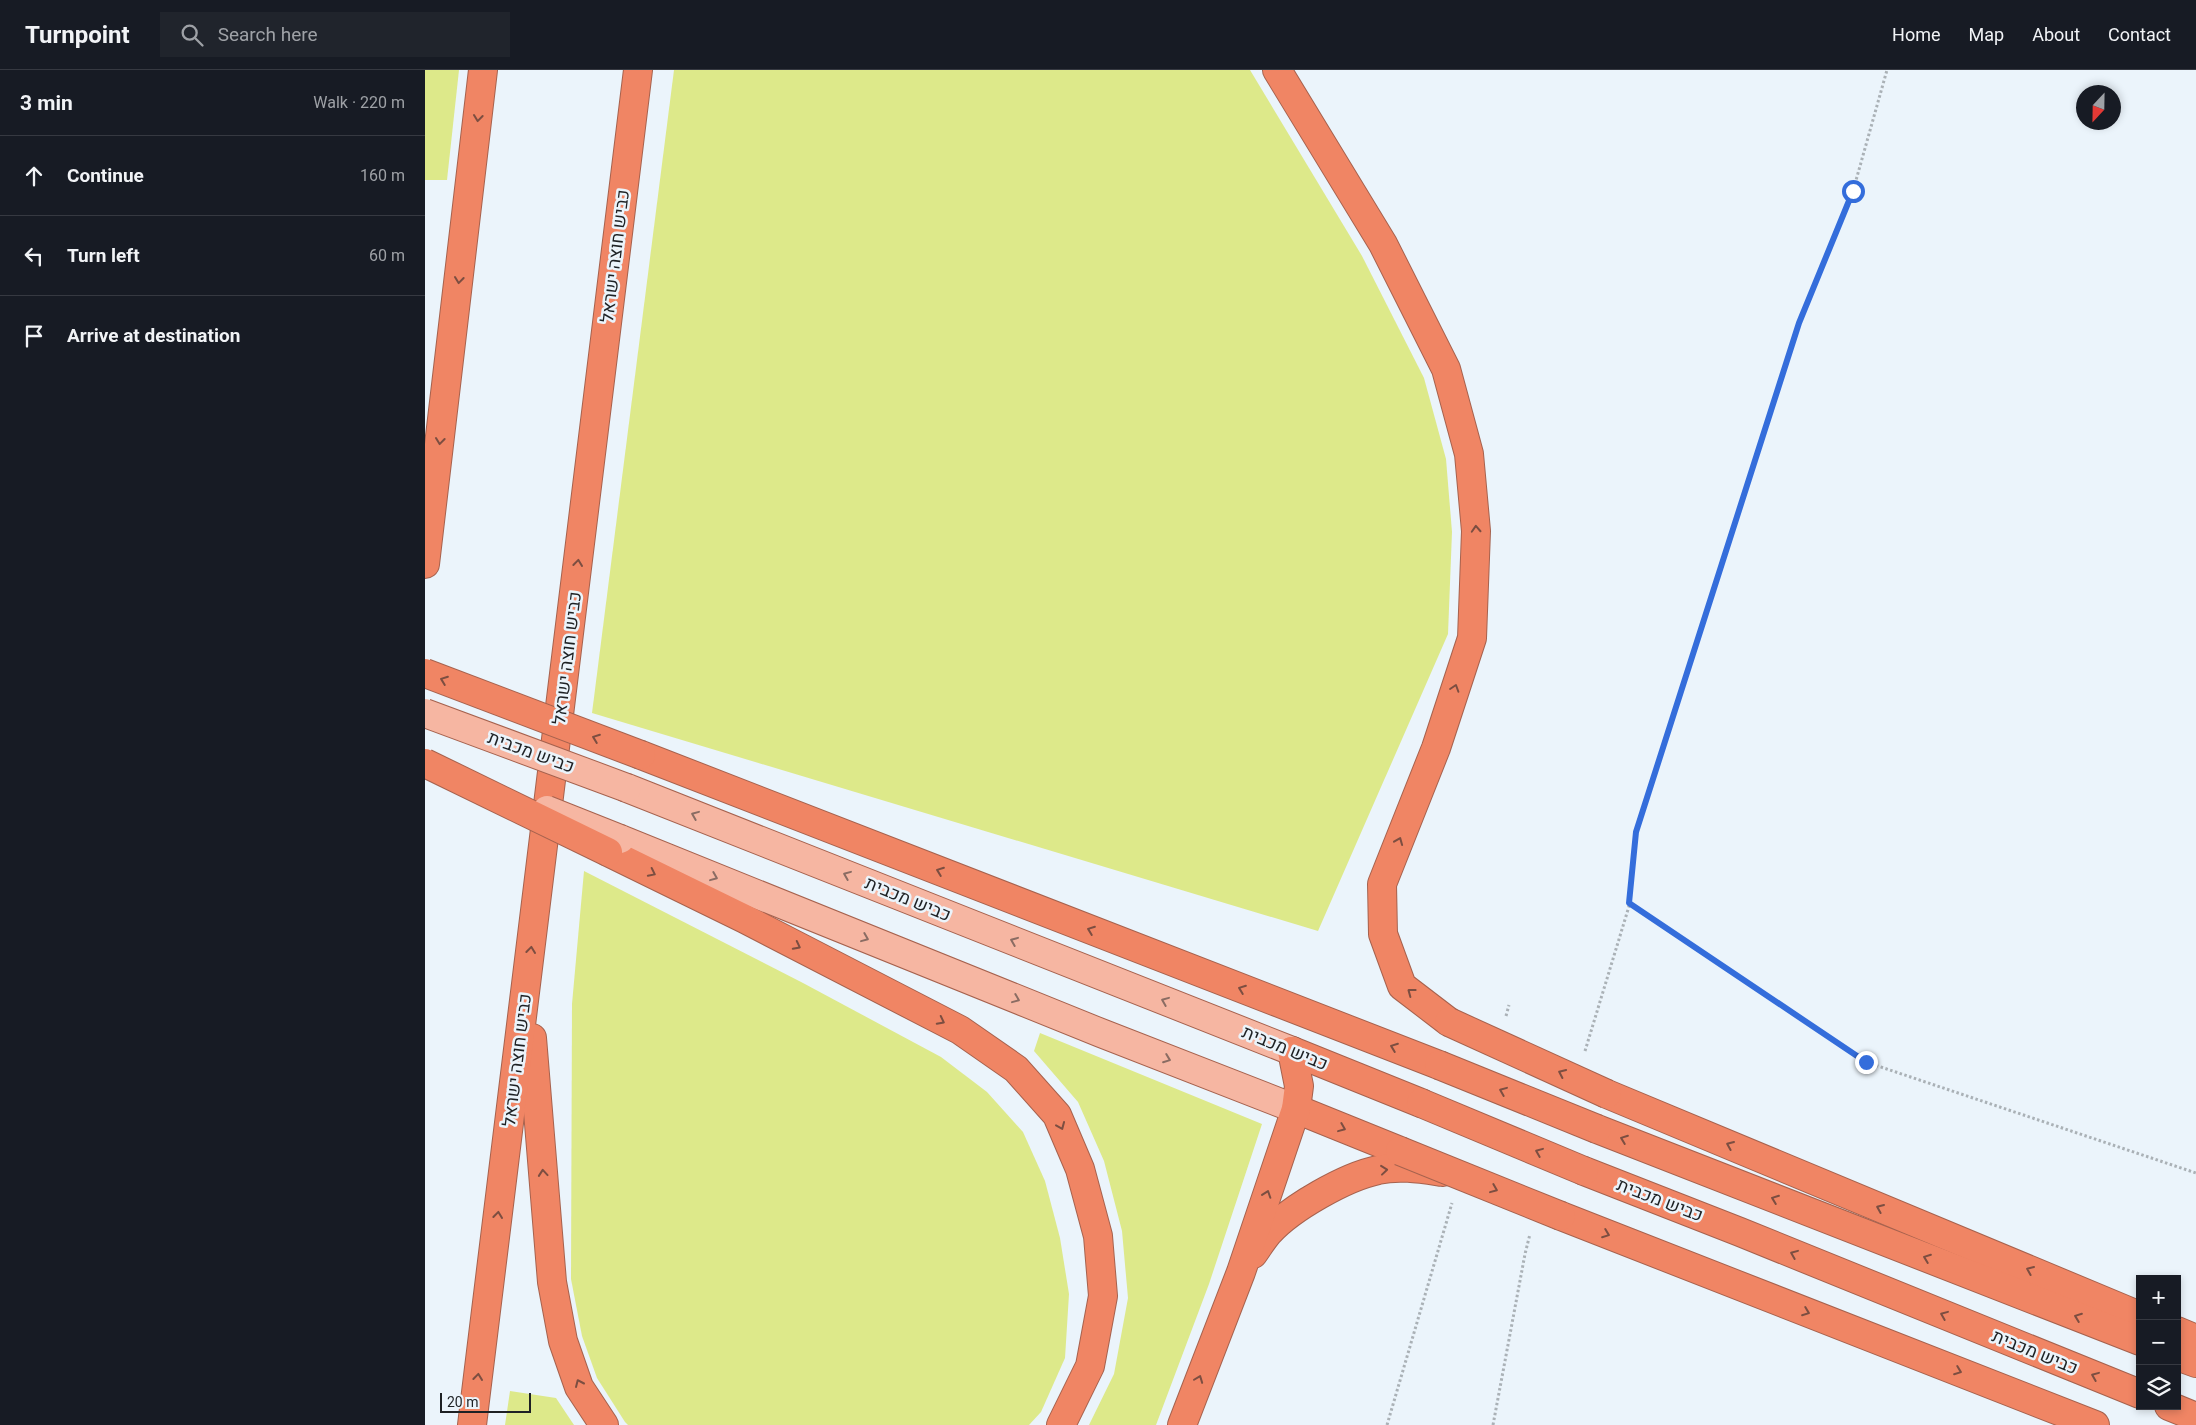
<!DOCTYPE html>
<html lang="en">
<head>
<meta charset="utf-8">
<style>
  :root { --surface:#171b24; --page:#20242c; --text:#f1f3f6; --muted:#9ea1a6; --line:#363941 }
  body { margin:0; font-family:Roboto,Heebo,sans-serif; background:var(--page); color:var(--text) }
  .controls { position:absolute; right:15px; bottom:15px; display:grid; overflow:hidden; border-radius:0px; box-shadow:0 2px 8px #0003 }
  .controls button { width:45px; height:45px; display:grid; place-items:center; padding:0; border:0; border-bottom:1px solid var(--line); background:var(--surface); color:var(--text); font:25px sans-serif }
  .compass { position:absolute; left:1651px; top:15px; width:45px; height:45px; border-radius:50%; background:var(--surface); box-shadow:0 2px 8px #0003; rotate:202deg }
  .scale { position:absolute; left:15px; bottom:12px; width:91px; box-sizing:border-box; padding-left:5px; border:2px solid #1e2124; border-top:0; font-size:14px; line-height:18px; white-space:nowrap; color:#1e2124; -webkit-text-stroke:4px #ebf4fb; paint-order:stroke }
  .stop { position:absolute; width:15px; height:15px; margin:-11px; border:4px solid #346ddb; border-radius:50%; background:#fff }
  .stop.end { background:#346ddb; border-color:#fff; box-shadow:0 1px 5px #0008 }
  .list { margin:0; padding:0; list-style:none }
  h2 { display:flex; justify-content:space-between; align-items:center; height:65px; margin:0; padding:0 20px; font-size:21px }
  h2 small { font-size:16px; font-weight:400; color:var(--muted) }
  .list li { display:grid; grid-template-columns:32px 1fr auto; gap:15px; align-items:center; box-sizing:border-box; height:80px; padding:0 20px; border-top:1px solid var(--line) }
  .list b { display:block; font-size:19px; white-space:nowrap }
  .list em { font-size:16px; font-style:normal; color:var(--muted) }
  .icon { flex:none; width:28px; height:28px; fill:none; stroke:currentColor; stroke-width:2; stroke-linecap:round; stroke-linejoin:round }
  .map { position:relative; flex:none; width:1771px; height:1355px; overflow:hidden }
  header { display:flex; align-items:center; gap:30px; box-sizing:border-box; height:70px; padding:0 25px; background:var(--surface); border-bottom:1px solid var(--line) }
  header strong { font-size:24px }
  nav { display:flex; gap:28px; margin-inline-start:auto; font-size:18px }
  .search { width:350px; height:45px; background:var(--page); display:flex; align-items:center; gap:12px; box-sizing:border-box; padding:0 18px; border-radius:0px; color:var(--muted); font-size:19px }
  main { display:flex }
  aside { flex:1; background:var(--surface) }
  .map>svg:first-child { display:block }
  .green { fill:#dde98a }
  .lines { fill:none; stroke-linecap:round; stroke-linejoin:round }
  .primary-casing { stroke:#a6624e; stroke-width:30 }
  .motorway-casing { stroke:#a6624e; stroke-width:30 }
  .path { stroke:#aab1b6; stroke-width:3; stroke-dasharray:2.5 2.5; stroke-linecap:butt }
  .primary { stroke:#f6b6a2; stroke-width:28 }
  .motorway { stroke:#f08564; stroke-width:28 }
  .primary-bridge-casing { stroke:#a6624e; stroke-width:30; stroke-linecap:butt }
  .motorway-bridge-casing { stroke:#a6624e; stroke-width:30; stroke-linecap:butt }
  .primary-bridge { stroke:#f6b6a2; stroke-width:28 }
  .motorway-bridge { stroke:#f08564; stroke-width:28 }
  .oneway { stroke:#7c4e41 }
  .oneway2 { stroke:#8a6c63 }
  .route { stroke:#346ddb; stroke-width:6 }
  .labels { text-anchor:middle; stroke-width:5; stroke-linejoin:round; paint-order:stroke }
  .street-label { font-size:18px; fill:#1e2124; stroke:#ebf4fb }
</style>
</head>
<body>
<header>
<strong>Turnpoint</strong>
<div class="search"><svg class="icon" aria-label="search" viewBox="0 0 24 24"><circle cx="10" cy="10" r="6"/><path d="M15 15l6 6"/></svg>Search here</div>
<nav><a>Home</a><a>Map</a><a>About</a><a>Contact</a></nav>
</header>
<main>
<aside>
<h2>3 min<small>Walk · 220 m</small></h2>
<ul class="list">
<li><svg class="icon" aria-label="ahead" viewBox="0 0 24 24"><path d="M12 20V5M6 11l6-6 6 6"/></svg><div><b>Continue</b></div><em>160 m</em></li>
<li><svg class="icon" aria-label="left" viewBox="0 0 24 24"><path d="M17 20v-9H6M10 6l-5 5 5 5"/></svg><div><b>Turn left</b></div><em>60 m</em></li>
<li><svg class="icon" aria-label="arrive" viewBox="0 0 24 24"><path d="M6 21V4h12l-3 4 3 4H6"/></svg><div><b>Arrive at destination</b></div></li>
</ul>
</aside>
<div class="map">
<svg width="1771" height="1355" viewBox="0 0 1771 1355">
  <rect width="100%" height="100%" fill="#ebf4fb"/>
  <g class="green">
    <polygon points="0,0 34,0 22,110 0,110"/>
    <polygon points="249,0 825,0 937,186 999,308 1021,389 1027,462 1023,564 893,861 167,643"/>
    <polygon points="159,801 378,913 516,987 562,1022 598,1062 620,1111 635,1168 644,1224 640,1288 616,1342 604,1355 203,1355 200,1352 172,1308 157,1266 146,1209 147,934"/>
    <polygon points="615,963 837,1054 784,1214 731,1355 664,1355 689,1304 703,1228 697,1161 679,1091 653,1032 609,981"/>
    <polygon points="85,1321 131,1328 149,1355 80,1355"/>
  </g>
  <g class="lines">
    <defs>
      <g id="primary">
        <polyline points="202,718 867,981"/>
        <polyline points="195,769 676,963 871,1039"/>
      </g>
      <g id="motorway">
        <polyline points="852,0 958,174 1021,299 1044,384 1051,461 1047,568 1011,678 957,814 958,864 977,916 1024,952"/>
        <polyline points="0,494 58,0"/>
        <polyline points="216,685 1014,995"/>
        <polyline points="183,782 320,849 535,960 591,999 632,1045 655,1099 673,1166 678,1226 665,1296 636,1355"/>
        <polyline points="107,968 127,1212 138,1271 154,1317 179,1355"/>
        <polyline points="867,981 996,1033"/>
        <polyline points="1182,1024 1715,1246"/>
        <polyline points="871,1039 975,1081"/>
        <polyline points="1172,1059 1715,1271"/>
        <polyline points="1159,1101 1315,1162 1715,1324"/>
        <polyline points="1136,1146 1670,1355"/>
        <path d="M828 1184C833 1177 838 1169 844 1162 866 1138 920 1107 953 1100 974 1095 997 1099 1018 1102"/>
        <polyline points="1752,1261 1771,1269"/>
        <polyline points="1752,1286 1771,1293"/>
        <polyline points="1744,1336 1771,1347"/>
        <polyline points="47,1355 213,0"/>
        <polyline points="757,1355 816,1202 871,1039 874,1016 867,981"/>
      </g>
    </defs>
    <use href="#primary" class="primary-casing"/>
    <use href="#motorway" class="motorway-casing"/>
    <g class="path">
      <polyline points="1205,833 1441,992 1771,1103"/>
      <polyline points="1081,946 1084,935"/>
      <polyline points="1160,981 1205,833 1211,763 1374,253 1428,121 1462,0"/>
      <polyline points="962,1355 1027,1133"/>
      <polyline points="1068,1355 1100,1184 1105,1164"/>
    </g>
    <use href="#primary" class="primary"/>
    <use href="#motorway" class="motorway"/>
    <defs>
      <g id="primary-bridge">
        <polyline points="0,643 202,718"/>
        <polyline points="122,740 195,769"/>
      </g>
      <g id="motorway-bridge">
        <polyline points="0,603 216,685"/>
        <polyline points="0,693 183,782"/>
        <polyline points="1024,952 1182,1024"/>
        <polyline points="1014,995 1172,1059"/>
        <polyline points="996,1033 1159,1101"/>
        <polyline points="975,1081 1136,1146"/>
      </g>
    </defs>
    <use href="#primary-bridge" class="primary-bridge-casing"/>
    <use href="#motorway-bridge" class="motorway-bridge-casing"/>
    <use href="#primary-bridge" class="primary-bridge"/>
    <use href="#motorway-bridge" class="motorway-bridge"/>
  </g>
  <defs><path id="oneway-chevron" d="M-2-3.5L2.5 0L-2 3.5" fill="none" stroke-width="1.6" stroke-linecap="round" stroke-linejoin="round" transform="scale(1.25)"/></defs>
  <g class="oneway">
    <use href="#oneway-chevron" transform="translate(53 48) rotate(97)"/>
    <use href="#oneway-chevron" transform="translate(34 210) rotate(97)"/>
    <use href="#oneway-chevron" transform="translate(15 371) rotate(97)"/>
    <use href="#oneway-chevron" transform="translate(1051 459) rotate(-93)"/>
    <use href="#oneway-chevron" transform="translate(153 493) rotate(-83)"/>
    <use href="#oneway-chevron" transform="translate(19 610) rotate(-159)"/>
    <use href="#oneway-chevron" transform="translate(1030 618) rotate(-72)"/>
    <use href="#oneway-chevron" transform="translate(171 668) rotate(-159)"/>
    <use href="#oneway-chevron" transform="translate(974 771) rotate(-68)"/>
    <use href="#oneway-chevron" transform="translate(515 801) rotate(-159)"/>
    <use href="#oneway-chevron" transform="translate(227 803) rotate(26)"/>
    <use href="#oneway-chevron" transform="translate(666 860) rotate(-159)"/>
    <use href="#oneway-chevron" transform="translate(372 876) rotate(27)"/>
    <use href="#oneway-chevron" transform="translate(106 880) rotate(-83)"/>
    <use href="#oneway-chevron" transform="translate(817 919) rotate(-159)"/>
    <use href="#oneway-chevron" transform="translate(986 922) rotate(-143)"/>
    <use href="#oneway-chevron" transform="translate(516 951) rotate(27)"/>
    <use href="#oneway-chevron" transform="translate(969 977) rotate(-159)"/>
    <use href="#oneway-chevron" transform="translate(1137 1003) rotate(-155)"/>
    <use href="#oneway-chevron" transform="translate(1078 1021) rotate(-158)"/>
    <use href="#oneway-chevron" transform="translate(636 1056) rotate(67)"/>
    <use href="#oneway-chevron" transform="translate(917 1058) rotate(22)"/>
    <use href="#oneway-chevron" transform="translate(1199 1069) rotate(-159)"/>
    <use href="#oneway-chevron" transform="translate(1305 1075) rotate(-157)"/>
    <use href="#oneway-chevron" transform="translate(1114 1082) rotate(-158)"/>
    <use href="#oneway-chevron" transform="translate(959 1100) rotate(-6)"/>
    <use href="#oneway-chevron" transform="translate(118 1103) rotate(-95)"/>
    <use href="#oneway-chevron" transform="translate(1069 1119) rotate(22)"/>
    <use href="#oneway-chevron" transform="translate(842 1124) rotate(-71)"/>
    <use href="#oneway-chevron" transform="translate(1350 1129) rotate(-159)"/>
    <use href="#oneway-chevron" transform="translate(1455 1138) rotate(-157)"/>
    <use href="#oneway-chevron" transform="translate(73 1145) rotate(-83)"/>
    <use href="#oneway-chevron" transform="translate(1181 1164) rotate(21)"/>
    <use href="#oneway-chevron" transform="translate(1369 1184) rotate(-158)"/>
    <use href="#oneway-chevron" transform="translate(1502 1188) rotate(-159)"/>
    <use href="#oneway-chevron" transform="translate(1605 1200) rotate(-157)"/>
    <use href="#oneway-chevron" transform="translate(1381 1242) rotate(21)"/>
    <use href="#oneway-chevron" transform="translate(1519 1245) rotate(-158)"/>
    <use href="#oneway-chevron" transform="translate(1653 1247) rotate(-159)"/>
    <use href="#oneway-chevron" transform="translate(1533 1301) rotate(21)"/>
    <use href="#oneway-chevron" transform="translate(1670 1306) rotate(-158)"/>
    <use href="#oneway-chevron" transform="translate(53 1307) rotate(-83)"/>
    <use href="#oneway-chevron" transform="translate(774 1309) rotate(-69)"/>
    <use href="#oneway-chevron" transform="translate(154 1313) rotate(-114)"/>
  </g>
  <g class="oneway2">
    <use href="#oneway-chevron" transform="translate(270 745) rotate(-158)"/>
    <use href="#oneway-chevron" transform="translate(422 805) rotate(-158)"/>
    <use href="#oneway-chevron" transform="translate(289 807) rotate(22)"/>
    <use href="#oneway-chevron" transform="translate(440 868) rotate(22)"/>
    <use href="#oneway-chevron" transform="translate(589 871) rotate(-158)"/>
    <use href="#oneway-chevron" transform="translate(591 929) rotate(22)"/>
    <use href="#oneway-chevron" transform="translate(740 931) rotate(-158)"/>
    <use href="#oneway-chevron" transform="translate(742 989) rotate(21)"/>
  </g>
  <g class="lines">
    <polyline class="route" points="1428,121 1374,253 1211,762 1204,833 1441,992"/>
  </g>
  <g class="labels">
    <g class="street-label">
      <text transform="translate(190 186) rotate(-83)" y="6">כביש חוצה ישראל</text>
      <text transform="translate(142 588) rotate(-83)" y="6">כביש חוצה ישראל</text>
      <text transform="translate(106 682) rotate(20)" y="6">כביש מכבית</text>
      <text transform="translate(483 829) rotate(22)" y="6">כביש מכבית</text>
      <text transform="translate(860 978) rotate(22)" y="6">כביש מכבית</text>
      <text transform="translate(92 990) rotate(-83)" y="6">כביש חוצה ישראל</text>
      <text transform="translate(1235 1130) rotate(21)" y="6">כביש מכבית</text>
      <text transform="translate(1610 1282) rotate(22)" y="6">כביש מכבית</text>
    </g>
  </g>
</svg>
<div class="controls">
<button>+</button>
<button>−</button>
<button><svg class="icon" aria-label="layers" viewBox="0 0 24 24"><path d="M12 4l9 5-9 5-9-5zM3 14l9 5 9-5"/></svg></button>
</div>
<svg class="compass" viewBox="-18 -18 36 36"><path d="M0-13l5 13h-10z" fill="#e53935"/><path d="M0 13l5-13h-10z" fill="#9ea1a6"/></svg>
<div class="scale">20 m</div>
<div class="stop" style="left:1428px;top:121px"></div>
<div class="stop end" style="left:1441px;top:992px"></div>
</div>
</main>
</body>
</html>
